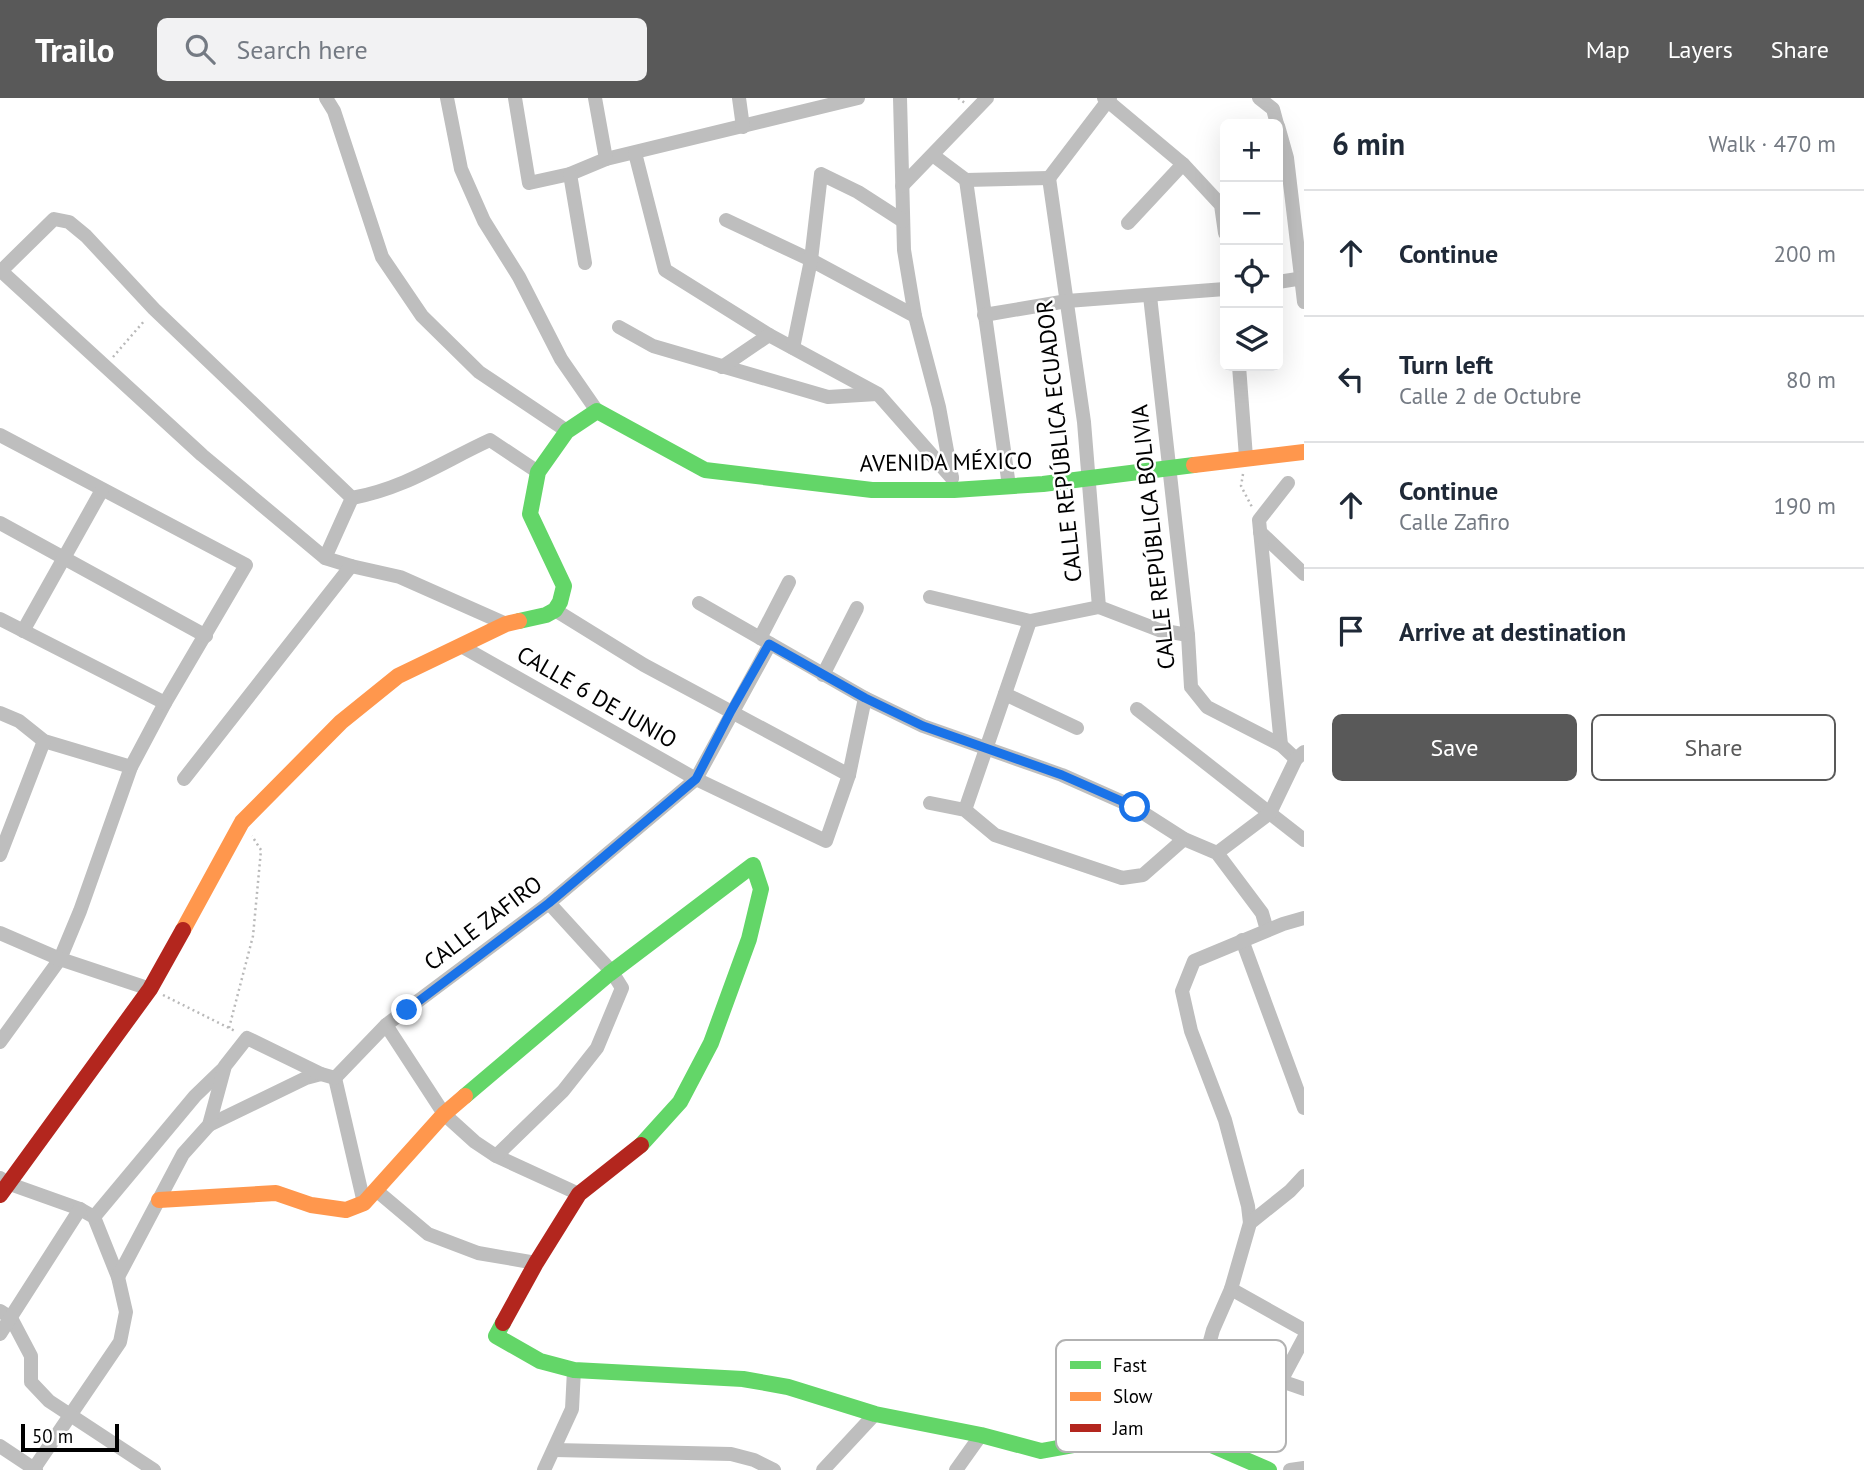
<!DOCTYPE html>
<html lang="en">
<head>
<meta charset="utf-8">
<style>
  :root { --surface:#fff; --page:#f2f2f3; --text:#1f2937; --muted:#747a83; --line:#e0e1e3; --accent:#595959 }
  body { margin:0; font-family:"PT Sans",sans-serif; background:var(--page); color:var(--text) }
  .controls { position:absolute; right:21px; top:21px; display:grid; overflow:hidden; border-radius:10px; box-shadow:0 7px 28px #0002 }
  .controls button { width:63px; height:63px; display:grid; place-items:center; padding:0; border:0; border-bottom:2px solid var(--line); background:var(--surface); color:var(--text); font:35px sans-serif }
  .scale { position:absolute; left:21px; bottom:18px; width:98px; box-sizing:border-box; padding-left:7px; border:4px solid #000; border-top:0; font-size:19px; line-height:24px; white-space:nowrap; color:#000; -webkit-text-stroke:5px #fff; paint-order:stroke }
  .stop { position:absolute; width:21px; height:21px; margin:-16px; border:5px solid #1a73e8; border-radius:50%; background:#fff }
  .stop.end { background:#1a73e8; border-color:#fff; box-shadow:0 2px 7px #0008 }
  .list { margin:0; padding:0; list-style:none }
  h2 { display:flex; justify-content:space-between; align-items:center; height:91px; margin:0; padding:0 28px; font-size:30px }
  h2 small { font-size:23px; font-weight:400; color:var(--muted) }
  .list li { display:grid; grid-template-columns:46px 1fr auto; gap:21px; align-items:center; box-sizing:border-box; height:126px; padding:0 28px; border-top:2px solid var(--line) }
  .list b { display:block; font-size:26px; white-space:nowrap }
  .list p { margin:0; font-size:23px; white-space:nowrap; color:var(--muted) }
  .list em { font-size:23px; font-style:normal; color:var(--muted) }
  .actions { display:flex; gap:14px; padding:21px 28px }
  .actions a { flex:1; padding:16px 0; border:2px solid var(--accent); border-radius:10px; text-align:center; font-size:24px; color:var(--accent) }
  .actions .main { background:var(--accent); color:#fff }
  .icon { flex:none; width:38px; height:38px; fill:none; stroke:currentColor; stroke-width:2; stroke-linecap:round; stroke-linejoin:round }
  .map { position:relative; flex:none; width:1304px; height:1372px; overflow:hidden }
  header { display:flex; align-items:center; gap:42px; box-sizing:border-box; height:98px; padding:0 35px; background:var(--accent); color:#fff }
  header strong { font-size:33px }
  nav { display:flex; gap:38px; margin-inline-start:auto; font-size:24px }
  .search { width:490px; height:63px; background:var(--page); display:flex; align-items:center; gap:18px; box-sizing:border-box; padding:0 24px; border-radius:10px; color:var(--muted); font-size:26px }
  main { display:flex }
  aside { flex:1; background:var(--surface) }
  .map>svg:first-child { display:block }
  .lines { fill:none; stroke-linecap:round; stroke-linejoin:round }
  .path { stroke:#b9b9b9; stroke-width:2.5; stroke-dasharray:2 3.5; stroke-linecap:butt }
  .street { stroke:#bebebe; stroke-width:14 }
  .fast { stroke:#63d668; stroke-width:16 }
  .slow { stroke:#ff974d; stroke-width:16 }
  .jam { stroke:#b3261e; stroke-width:16 }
  .route { stroke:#1a73e8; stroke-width:9 }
  .labels { text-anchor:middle; stroke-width:5; stroke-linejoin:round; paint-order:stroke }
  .street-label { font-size:23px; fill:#000; stroke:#fff }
  .key { fill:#fff; stroke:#b2b2b2; stroke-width:2 }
  .key-label { font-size:19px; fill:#000 }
</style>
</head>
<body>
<header>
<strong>Trailo</strong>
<div class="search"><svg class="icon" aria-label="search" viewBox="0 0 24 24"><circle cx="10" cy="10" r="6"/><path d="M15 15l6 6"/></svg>Search here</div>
<nav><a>Map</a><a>Layers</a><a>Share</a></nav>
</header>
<main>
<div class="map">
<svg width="1304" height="1372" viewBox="0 0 1304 1372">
  <rect width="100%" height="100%" fill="#fff"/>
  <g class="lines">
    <g class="path">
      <polyline points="958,0 965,5"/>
      <polyline points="113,259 145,222"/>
      <polyline points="1243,376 1241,388 1252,409"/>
      <polyline points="163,897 235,933"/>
      <polyline points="229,930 253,838 261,752 252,738"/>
    </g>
    <g class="street">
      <polyline points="326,0 334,13 382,159 422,218 479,274 567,333"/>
      <polyline points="447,0 461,71 484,123 519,179 561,261 597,313"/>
      <polyline points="515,0 529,85 570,76 606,61 858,0"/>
      <polyline points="595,0 606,61"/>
      <polyline points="739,0 743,29"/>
      <polyline points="900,0 904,152 915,218 939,309 952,380"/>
      <polyline points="1104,0 1183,66 1221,107 1225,135"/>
      <polyline points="1259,0 1273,11 1277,26"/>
      <polyline points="1278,28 1287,60 1304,204"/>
      <polyline points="635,55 665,172 769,237 878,296 952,380"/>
      <polyline points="934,58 966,82 1049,80"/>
      <polyline points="570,76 585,165"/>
      <polyline points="1049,80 1084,324 1099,509"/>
      <polyline points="1049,80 1110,0"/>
      <polyline points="966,82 1009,388"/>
      <polyline points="902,88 987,0"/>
      <polyline points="726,122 811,162 915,218"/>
      <polyline points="1128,125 1183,66"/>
      <polyline points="1278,184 1304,180"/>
      <polyline points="1150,198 1188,537 1191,589 1207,609 1281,647 1296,661"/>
      <polyline points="984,217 1067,203 1225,191"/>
      <polyline points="619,229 653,248 828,299 877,296"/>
      <polyline points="793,250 811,162 821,76 858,94 903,123"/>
      <polyline points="1239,268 1246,359"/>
      <polyline points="722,269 769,237"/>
      <polyline points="0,337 246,467 165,605 131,669 80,813 60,861 0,944"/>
      <path d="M352 400C406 390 442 364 490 342L538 374"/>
      <polyline points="0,425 206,538"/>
      <polyline points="1260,434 1304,476"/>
      <polyline points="325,460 352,400 154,211 86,138 69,124 54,121 1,173 202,357 325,460 351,468 400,479 506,526"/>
      <polyline points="930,499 1030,523 1099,509"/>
      <polyline points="699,505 865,600 923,628 1062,677 1134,709 1184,741 1217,755 1262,815 1267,832"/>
      <polyline points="1099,509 1159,532 1188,537"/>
      <polyline points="555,512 644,567 849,677"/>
      <polyline points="0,521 165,605"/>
      <polyline points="23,533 102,392"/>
      <polyline points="760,540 789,484"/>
      <polyline points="461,548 696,681 826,743 849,677 865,600"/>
      <polyline points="823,577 857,510"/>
      <polyline points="1005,596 1077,630"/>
      <polyline points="1137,611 1304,742"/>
      <polyline points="0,615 19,623 44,643 131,669"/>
      <polyline points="1281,647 1259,422 1288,385"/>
      <polyline points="184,681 351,468"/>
      <polyline points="930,705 965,712 995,737 1122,780 1143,777 1184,741"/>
      <polyline points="965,712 1030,523"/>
      <polyline points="1217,755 1270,715 1296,661 1304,654"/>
      <polyline points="0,757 44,643"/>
      <polyline points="0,835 60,861 150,891"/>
      <polyline points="1242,842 1304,1010"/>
      <polyline points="386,927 444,1016 475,1044 496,1058 579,1096"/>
      <polyline points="335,980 386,927 549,805 696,681 770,546"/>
      <polyline points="335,980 364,1105"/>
      <polyline points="209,1027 306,980 321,976"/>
      <polyline points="496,1058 563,993 597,950 622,890 612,874 549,805"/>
      <polyline points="0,1080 7,1085 80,1111 94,1119 118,1179 126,1214 120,1244 33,1372"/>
      <polyline points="377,1093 428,1136 478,1155 536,1165"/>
      <polyline points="94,1119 195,998 224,970"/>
      <polyline points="1250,1125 1248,1108 1225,1022 1191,933 1182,893 1194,863 1283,826 1304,820"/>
      <polyline points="118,1179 183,1056 209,1027 225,968 247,940 321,976 335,980"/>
      <polyline points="1231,1191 1304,1232"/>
      <polyline points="0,1213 11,1220 31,1258 31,1284 49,1303 154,1372"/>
      <polyline points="0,1236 80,1111"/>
      <polyline points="1281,1283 1304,1291"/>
      <polyline points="1195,1340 1196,1294 1213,1232 1231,1191 1250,1125 1290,1093 1304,1078"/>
      <polyline points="0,1348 36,1372"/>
      <polyline points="555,1352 731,1356 754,1362 774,1372"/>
      <polyline points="1227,1354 1281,1283 1304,1240"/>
      <polyline points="544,1372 572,1311 574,1272"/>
      <polyline points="823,1372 875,1316"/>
      <polyline points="956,1372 981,1337"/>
      <polyline points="1290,1372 1304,1370"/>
    </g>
    <g class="fast">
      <polyline points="519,523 546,517 555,512 560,504 564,488 530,416 538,374 567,333 597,313 705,372 872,392 954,392 1043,386 1194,367"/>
      <polyline points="465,998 609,876 753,767 761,791 749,841 711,945 680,1004 641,1047"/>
      <polyline points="503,1225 496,1238 540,1263 574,1272 743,1281 788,1289 875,1316 981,1337 1041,1353 1141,1335 1195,1340 1269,1372"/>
    </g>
    <g class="slow">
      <polyline points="1194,367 1304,354"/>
      <polyline points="183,832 242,724 341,624 398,578 506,526 519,523"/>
      <polyline points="159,1102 276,1095 311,1107 346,1112 364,1105 444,1016 465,998"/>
    </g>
    <g class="jam">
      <polyline points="0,1097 150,891 183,832"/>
      <polyline points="503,1225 536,1165 579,1096 641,1047"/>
    </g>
  </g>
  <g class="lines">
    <polyline class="route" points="407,912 549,805 696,681 731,613 769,546 865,600 923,628 1062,677 1135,709"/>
  </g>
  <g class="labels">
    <g class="street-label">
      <text transform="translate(1059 343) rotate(-96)" y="8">CALLE REPÚBLICA ECUADOR</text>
      <text transform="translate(946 364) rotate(-1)" y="8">AVENIDA MÉXICO</text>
      <text transform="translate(1153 439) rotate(-96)" y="8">CALLE REPÚBLICA BOLIVIA</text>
      <text transform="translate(597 599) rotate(30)" y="8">CALLE 6 DE JUNIO</text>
      <text transform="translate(483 825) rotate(-37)" y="8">CALLE ZAFIRO</text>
    </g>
  </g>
  <rect x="1056" y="1242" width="230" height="112" rx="10" class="key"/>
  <rect x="1070" y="1263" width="31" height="8" fill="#63d668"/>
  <rect x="1070" y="1294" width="31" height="9" fill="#ff974d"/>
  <rect x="1070" y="1326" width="31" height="8" fill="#b3261e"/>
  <g class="key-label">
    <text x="1113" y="1274">Fast</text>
    <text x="1113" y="1305">Slow</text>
    <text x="1113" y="1337">Jam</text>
  </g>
</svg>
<div class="controls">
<button>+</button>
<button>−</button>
<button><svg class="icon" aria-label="locate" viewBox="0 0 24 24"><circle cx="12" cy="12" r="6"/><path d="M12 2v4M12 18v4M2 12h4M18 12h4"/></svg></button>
<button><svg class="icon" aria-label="layers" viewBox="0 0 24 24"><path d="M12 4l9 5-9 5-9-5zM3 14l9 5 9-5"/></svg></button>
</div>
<div class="scale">50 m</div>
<div class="stop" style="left:1135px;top:709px"></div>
<div class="stop end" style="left:407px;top:912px"></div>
</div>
<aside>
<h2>6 min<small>Walk · 470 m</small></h2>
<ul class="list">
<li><svg class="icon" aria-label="ahead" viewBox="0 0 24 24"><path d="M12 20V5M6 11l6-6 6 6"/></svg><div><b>Continue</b></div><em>200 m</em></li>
<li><svg class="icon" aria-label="left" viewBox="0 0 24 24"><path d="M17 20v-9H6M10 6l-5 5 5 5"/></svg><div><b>Turn left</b><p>Calle 2 de Octubre</p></div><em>80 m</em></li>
<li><svg class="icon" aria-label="ahead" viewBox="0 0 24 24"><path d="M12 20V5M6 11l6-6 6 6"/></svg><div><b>Continue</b><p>Calle Zafiro</p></div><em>190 m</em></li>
<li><svg class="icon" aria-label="arrive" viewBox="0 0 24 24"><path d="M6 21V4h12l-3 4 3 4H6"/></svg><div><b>Arrive at destination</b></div></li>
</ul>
<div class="actions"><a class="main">Save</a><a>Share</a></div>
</aside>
</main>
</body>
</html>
